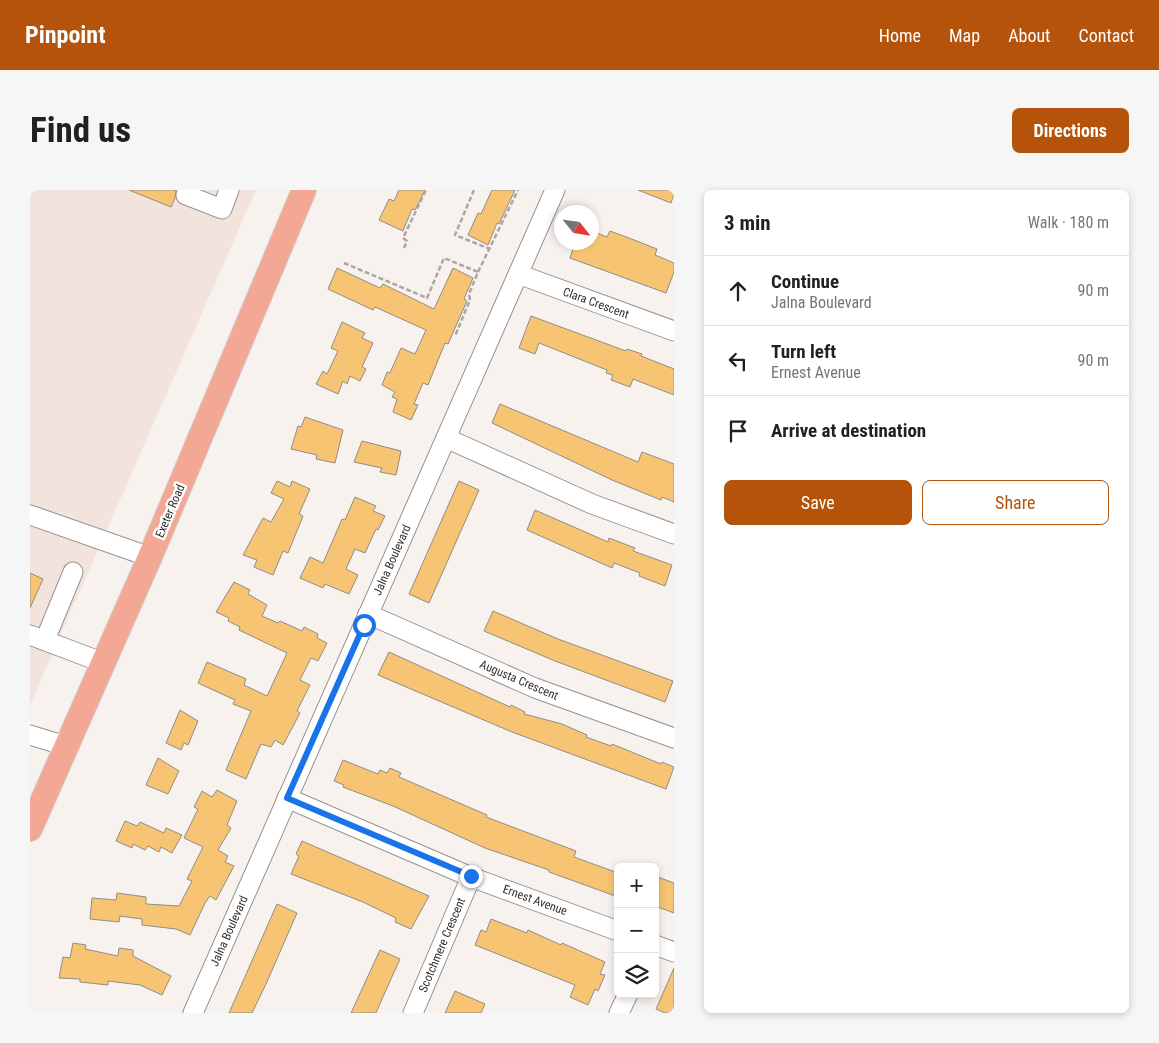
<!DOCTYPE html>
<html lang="en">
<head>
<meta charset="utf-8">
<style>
  :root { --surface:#fff; --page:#f6f6f6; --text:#202124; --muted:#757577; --line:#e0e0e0; --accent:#b45309 }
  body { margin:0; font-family:"Roboto Condensed",sans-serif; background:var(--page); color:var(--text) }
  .controls { position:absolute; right:15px; bottom:15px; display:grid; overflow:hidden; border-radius:8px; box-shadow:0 2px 8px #0003 }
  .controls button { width:45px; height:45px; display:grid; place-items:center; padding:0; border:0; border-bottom:1px solid var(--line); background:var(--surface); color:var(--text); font:25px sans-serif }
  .compass { position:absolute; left:524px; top:15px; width:45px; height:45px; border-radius:50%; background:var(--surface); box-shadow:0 2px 8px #0003; rotate:120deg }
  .stop { position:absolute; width:15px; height:15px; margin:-11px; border:4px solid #1a73e8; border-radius:50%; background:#fff }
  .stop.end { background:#1a73e8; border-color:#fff; box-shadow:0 1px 5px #0008 }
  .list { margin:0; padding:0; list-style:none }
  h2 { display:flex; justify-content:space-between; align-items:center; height:65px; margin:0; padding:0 20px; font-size:21px }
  h2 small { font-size:16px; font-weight:400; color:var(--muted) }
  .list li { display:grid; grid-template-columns:32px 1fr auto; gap:15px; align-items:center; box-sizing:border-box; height:70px; padding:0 20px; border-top:1px solid var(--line) }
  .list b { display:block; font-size:19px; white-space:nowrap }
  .list p { margin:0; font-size:16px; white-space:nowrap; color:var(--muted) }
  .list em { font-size:16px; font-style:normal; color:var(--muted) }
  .actions { display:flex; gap:10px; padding:15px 20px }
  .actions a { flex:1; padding:11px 0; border:1px solid var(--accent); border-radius:8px; text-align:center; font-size:18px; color:var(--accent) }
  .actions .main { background:var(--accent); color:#fff }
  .icon { flex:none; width:28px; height:28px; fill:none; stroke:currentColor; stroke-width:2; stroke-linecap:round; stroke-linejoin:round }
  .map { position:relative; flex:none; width:644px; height:823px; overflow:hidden; border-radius:8px }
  header { display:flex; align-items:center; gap:30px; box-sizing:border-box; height:70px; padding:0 25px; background:var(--accent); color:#fff }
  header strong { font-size:24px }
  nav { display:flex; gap:28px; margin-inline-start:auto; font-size:18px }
  .intro { display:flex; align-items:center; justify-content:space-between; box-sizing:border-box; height:120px; padding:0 30px }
  h1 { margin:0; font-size:35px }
  .button { padding:12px 22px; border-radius:8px; background:var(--accent); color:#fff; font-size:18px; font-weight:700 }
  main { display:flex; gap:30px; padding:0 30px }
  aside { flex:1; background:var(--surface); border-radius:8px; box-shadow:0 2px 8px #0003 }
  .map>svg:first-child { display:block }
  .built { fill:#f2e4dc }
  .building { fill:#f7c474; stroke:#908c87 }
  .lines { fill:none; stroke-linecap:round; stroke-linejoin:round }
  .minor-casing { stroke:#97928f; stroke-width:21 }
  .major-casing { stroke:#d2d1d1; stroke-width:26 }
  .path { stroke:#aca7a5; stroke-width:2.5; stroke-dasharray:5 2.5; stroke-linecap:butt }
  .minor { stroke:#fff; stroke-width:19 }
  .major { stroke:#f2a895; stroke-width:24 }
  .route { stroke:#1a73e8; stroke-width:6 }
  .labels { text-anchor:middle; stroke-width:5; stroke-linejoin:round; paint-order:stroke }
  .street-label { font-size:12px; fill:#312e2d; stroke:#fff }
</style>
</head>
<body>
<header>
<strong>Pinpoint</strong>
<nav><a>Home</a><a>Map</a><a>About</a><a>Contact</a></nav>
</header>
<div class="intro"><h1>Find us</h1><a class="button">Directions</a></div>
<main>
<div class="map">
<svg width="644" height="823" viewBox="0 0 644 823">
  <rect width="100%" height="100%" fill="#f8f2ef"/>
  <polygon class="built" points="0,0 226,0 0,515"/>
  <g class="building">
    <polygon points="99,0 146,0 145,8 141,17"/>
    <polygon points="369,0 395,0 385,20 382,19 373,41 349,30 359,9 364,11"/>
    <polygon points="462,0 485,0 469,34 467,33 458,55 438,45 448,23 451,24"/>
    <polygon points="608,0 644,0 644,4 641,13"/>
    <polygon points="562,41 577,47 580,41 599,48 627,59 625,65 644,73 644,82 636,103 540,68 545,52 562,52"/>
    <polygon points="307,78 350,98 353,94 404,119 423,78 443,88 434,109 437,111 418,154 415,153 398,195 393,193 384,214 388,215 381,230 363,222 367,209 362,207 365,202 352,195 357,182 360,183 371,158 385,164 396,140 345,117 343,120 298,99"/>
    <polygon points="501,126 596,161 597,159 612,164 611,166 644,179 644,205 603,189 600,197 581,190 583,185 576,183 577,180 509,153 505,164 489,158"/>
    <polygon points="312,132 335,143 332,148 343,153 332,177 336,179 330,191 320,186 317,194 313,191 308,204 286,194 293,181 297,184 308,161 301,158"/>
    <polygon points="470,214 608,272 612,262 644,274 644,312 632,307 631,310 582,290 462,233"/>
    <polygon points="275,227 313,240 305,273 286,269 287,265 261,259 268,236 271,237"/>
    <polygon points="332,251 371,261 366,285 350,282 352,278 324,272"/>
    <polygon points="247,291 260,297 262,291 280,299 269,324 273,326 258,363 253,361 243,385 224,377 227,370 213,365 233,328 241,332 254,309 241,303"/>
    <polygon points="429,291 449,300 399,413 379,404"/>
    <polygon points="325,307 346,316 343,321 355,326 348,340 346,339 335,363 325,359 316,379 328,385 319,404 295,394 293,398 270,388 280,367 293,373 312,329 315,330"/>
    <polygon points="505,320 578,352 579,348 605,358 603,361 642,375 635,396 609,386 610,383 584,373 582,378 497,340"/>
    <polygon points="0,383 13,389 0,418"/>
    <polygon points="204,392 220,400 218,404 237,415 232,426 248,433 250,431 272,441 274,437 288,444 287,448 297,453 288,471 281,468 270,490 280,495 267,521 270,523 253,555 245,550 241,557 231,554 216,589 196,580 221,521 203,514 205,510 168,493 177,472 216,489 214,495 237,506 257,463 209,440 210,437 198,431 199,428 186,422"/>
    <polygon points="463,421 528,449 643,491 635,512 525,471 454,441"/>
    <polygon points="359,462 480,517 481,515 495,522 494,524 532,534 557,545 556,547 581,556 582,554 631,574 632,572 644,577 636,599 482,542 348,485"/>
    <polygon points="150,520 168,531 158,555 154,553 151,560 136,553"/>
    <polygon points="128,568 149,581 138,604 116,595"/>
    <polygon points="313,570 348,584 350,580 357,583 360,578 371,583 369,587 457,625 456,627 546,661 544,667 588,683 588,707 519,682 519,680 455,658 363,616 313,597 314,595 304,591"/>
    <polygon points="187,600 207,611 197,635 201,638 188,660 198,666 195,672 204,676 186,710 180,706 175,713 160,745 146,739 112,735 112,729 90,726 89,732 60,729 62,708 86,710 87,703 116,707 116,714 149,716 162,691 157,689 173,657 154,648 168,619 164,617 172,601 182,607"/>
    <polygon points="95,631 107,636 110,632 134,643 136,638 152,645 142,663 131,657 129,662 118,656 115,660 103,654 102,658 86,651"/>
    <polygon points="272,651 399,706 381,739 365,732 366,728 333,712 261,684 269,666 266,664"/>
    <polygon points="625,686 644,693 644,723 625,716"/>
    <polygon points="247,714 267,723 236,794 222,823 199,823"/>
    <polygon points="461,729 497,743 498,740 531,755 532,753 575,772 570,784 575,785 568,801 565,799 558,815 540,807 545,795 445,755 451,740 456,742"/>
    <polygon points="43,753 56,755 55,759 88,766 89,758 103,760 103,766 141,786 132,805 110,795 78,791 78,795 50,792 50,789 29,788 33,767 40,768"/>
    <polygon points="350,760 370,769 352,809 346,823 321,823"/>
    <polygon points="644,778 644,823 635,823 626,819"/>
    <polygon points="425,801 455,814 451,823 415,823"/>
  </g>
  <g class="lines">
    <defs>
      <g id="minor">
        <polyline points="158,0 156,5 192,19 199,0"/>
        <polyline points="488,84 644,141"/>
        <polyline points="416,248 562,314 644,344"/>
        <polyline points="0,325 120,367"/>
        <polyline points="338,424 505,498 644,548"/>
        <polyline points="0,445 74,473"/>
        <polyline points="15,450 43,382"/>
        <polyline points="0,545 36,556"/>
        <polyline points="257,608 441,687 588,741"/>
        <polyline points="625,755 644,762"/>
        <polyline points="163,823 525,0"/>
        <polyline points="383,823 441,687"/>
        <polyline points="589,823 598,804"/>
      </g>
      <polyline id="major" points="0,639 120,367 274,0"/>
    </defs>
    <use href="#minor" class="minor-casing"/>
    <use href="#major" class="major-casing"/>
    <g class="path">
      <polyline points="444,0 425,45 460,59"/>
      <polyline points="374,58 377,51 373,48 396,0"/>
      <polyline points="314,73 397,108 414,68 448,82 439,104 440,110 425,146"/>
      <polyline points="448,82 488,0"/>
    </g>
    <use href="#minor" class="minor"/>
    <use href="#major" class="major"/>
  </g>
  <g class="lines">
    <polyline class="route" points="334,435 257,608 441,686"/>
  </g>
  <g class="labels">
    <g class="street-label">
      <text transform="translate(566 113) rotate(20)" y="4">Clara Crescent</text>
      <text transform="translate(140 321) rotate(-67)" y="4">Exeter Road</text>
      <text transform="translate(362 370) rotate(-66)" y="4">Jalna Boulevard</text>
      <text transform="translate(489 490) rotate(23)" y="4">Augusta Crescent</text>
      <text transform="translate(505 710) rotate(20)" y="4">Ernest Avenue</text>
      <text transform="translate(199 741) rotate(-66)" y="4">Jalna Boulevard</text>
      <text transform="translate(412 755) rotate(-67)" y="4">Scotchmere Crescent</text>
    </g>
  </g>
</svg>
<div class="controls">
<button>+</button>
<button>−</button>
<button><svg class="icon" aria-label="layers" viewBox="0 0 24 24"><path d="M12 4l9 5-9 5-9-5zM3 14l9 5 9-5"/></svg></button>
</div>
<svg class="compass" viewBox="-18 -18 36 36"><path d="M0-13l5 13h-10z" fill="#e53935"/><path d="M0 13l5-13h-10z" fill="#757577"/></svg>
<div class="stop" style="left:334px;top:435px"></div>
<div class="stop end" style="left:441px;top:686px"></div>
</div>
<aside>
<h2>3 min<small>Walk · 180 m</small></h2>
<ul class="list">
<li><svg class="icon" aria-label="ahead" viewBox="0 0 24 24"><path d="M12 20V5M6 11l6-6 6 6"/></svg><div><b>Continue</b><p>Jalna Boulevard</p></div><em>90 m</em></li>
<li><svg class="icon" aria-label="left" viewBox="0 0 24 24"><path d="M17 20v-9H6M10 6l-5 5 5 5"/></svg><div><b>Turn left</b><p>Ernest Avenue</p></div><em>90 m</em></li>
<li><svg class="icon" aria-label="arrive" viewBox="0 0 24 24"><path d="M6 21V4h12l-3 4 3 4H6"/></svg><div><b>Arrive at destination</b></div></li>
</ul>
<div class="actions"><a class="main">Save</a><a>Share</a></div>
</aside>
</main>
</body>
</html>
